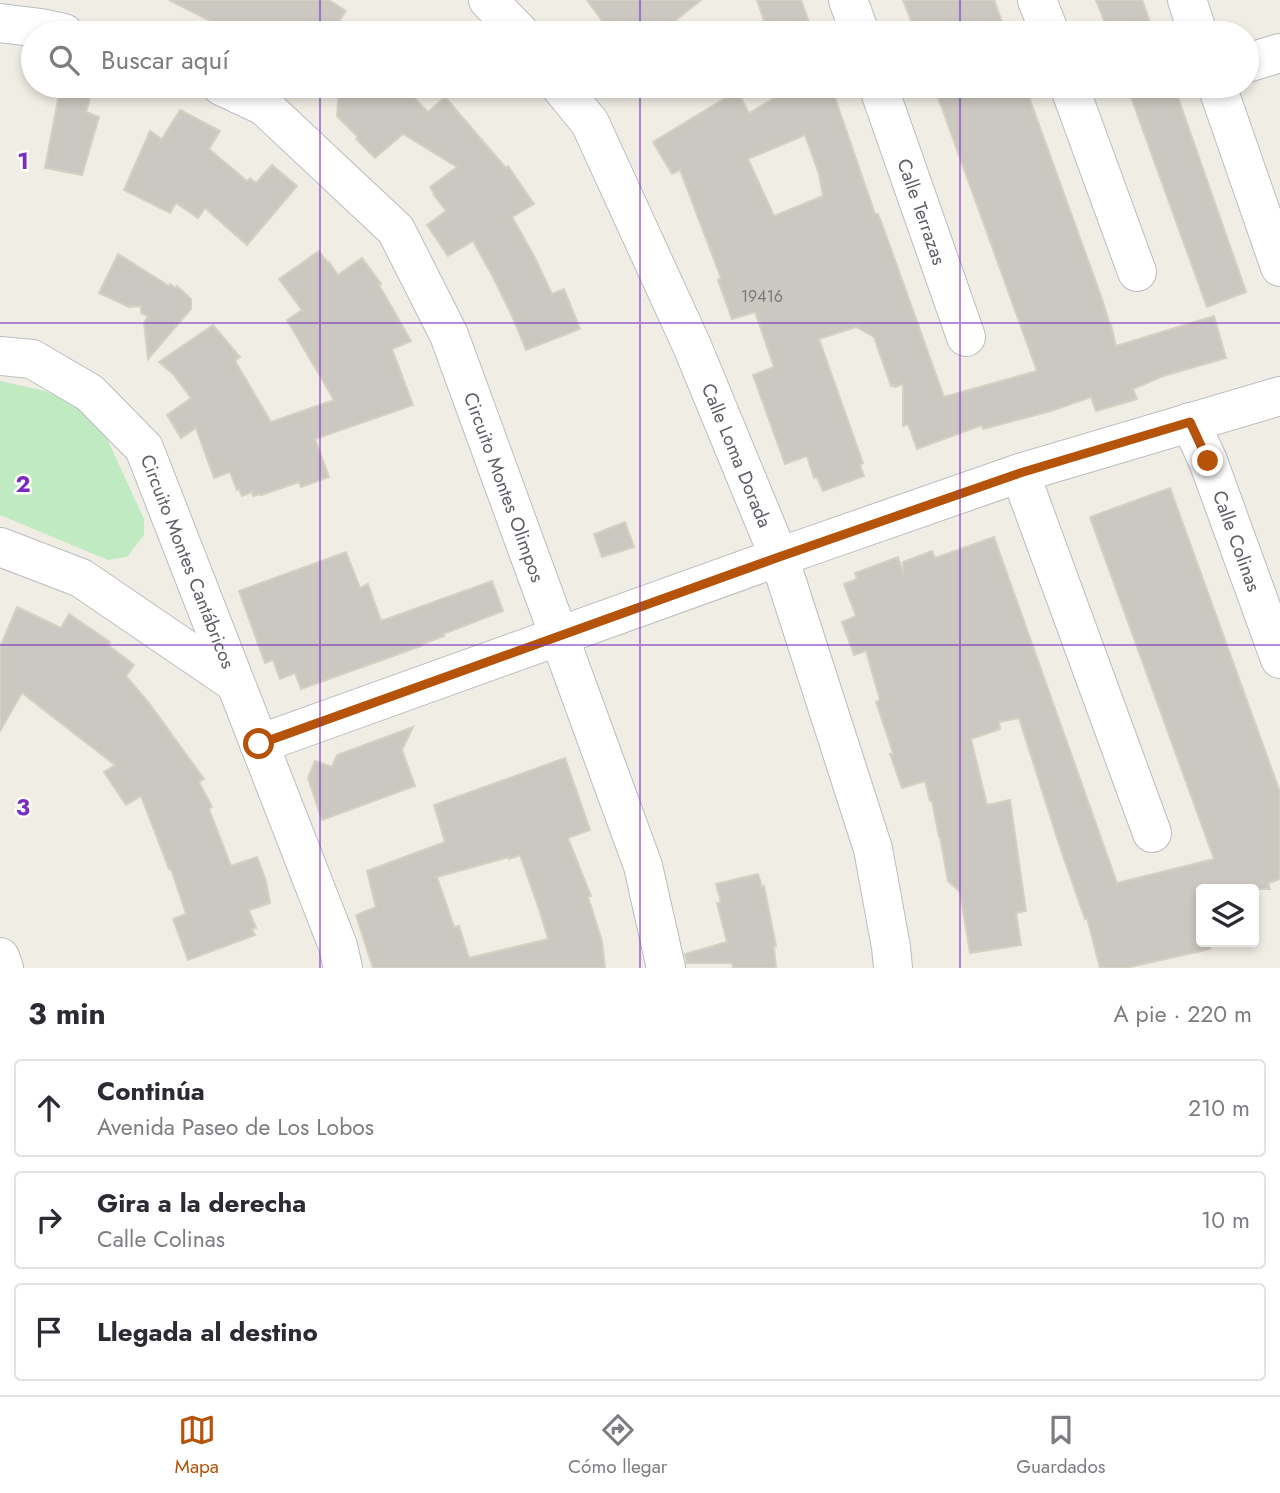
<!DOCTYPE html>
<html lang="es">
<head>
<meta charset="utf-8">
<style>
  :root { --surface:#fff; --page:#f2f2f3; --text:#2b2b33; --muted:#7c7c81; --line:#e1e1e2; --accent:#b45309 }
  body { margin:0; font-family:Jost,sans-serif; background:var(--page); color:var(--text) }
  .controls { position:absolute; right:21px; bottom:21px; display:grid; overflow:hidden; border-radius:7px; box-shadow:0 4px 10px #0003 }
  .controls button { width:63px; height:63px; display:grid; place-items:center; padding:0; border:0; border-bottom:2px solid var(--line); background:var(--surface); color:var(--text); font:35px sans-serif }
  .stop { position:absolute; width:21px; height:21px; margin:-16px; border:5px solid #b45309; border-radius:50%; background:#fff }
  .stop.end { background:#b45309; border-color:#fff; box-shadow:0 2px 7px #0008 }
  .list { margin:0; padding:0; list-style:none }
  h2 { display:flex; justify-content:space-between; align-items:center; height:91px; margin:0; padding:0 28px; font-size:30px }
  h2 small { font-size:23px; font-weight:400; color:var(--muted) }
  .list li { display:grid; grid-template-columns:46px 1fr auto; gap:21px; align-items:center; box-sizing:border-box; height:98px; margin:0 14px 14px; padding:0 14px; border:2px solid var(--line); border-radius:7px }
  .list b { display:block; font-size:26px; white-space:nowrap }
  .list p { margin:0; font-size:23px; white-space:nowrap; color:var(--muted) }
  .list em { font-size:23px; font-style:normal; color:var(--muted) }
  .icon { flex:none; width:38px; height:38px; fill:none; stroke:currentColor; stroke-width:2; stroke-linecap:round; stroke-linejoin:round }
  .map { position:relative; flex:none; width:1280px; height:968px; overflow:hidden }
  .search { position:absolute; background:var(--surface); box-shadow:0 4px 10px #0003; left:21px; right:21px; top:21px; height:77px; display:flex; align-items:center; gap:18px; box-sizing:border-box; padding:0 24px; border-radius:38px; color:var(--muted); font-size:26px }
  .sheet { height:427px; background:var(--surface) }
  nav { display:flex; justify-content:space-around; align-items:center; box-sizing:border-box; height:98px; border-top:2px solid var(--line); background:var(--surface); font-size:19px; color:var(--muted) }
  nav a { display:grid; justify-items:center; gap:4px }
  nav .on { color:var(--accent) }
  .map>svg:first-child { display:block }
  .green { fill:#bfeac2 }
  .building { fill:#cbc8c1; stroke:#d5d1c2; stroke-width:2; fill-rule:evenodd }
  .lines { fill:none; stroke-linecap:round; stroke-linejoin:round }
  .minor-casing { stroke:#b9bcc1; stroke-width:40 }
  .minor { stroke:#fff; stroke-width:38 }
  .route { stroke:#b45309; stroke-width:9 }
  .grid { fill:none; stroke:#7b2cbf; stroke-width:2; stroke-opacity:0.55 }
  .labels { text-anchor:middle; stroke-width:5; stroke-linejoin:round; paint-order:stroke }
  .number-label { font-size:16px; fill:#787a7d }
  .street-label { font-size:19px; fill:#5c6066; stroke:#fff }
  .grid-label { font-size:23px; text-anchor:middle; font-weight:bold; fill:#7b2cbf; stroke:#fff; stroke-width:5; stroke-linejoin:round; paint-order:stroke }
</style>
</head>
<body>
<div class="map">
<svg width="1280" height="968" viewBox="0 0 1280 968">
  <rect width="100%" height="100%" fill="#f0eee4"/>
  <polygon class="green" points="0,381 45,391 85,407 104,432 144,519 144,535 127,557 108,560 0,515"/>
  <g class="building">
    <polygon points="169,0 329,0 346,11 331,33 234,33"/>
    <polygon points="587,0 701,0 660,33 611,33"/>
    <polygon points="757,0 801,0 813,33 768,33"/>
    <polygon points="903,0 994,0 1006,33 916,33"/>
    <polygon points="1096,0 1142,0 1154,33 1109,33"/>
    <polygon points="339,86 403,86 428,112 445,97 506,168 508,166 534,204 512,217 534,256 552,294 564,289 580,329 526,350 513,318 493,277 473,241 448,256 427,225 446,211 434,195 435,195 430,187 457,167 403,134 375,158 356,139 358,137 337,116"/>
    <path d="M795 86H831L875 214H878L882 224 944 397 1037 371 934 86H1025L1102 299 1110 325H1111L1116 346 1214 316 1226 358 1163 376 1133 389 1137 399 1096 411 1091 397 1051 411 983 429 982 425 917 449 908 424 903 426V384L895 387 894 385 891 386 874 337 856 327 819 339 863 463 860 465 864 476 823 491 817 477 814 478 807 456 785 464 753 375 774 367 755 312 732 319 718 280 721 278 680 170 672 174 653 142 737 91 749 113ZM805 135 819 174 823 196 774 216 748 159Z"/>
    <polygon points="1127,86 1174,86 1246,292 1207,307"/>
    <polygon points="60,89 90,99 86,112 99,117 82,175 45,168"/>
    <polygon points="180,110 220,131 209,149 247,181 250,178 256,183 272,165 297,186 247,245 205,208 198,218 176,203 170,213 124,190 150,131 162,139"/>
    <polygon points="319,251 328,263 329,262 338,275 362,258 381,284 379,285 411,341 392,349 413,405 315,439 329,477 301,487 299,482 261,495 260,494 253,496 252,492 242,496 239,489 237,490 230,472 214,478 196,428 181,438 167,415 191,398 173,374 159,362 213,325 240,357 235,361 271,422 334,400 287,320 302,310 279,279"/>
    <polygon points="118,254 169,286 170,284 176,288 177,286 191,299 191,309 148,359 144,323 148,316 141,313 141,306 129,307 99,293"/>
    <polygon points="1170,488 1280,792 1280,879 1268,883 1270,889 1196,889 1201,910 1201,942 1209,942 1210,949 1126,968 1100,968 1087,918 1085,919 1059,844 1019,718 999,722 1000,729 971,739 987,805 1010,800 1026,911 1016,913 1021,945 970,953 960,892 948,881 940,837 939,837 932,801 930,801 925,781 902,788 890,754 893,753 876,702 880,700 866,651 854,655 842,622 856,616 844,584 857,579 855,573 898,557 903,573 903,562 932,551 935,558 994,537 1117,883 1214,859 1090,517"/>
    <polygon points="625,522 634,547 602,557 594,534"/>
    <polygon points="346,552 360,588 368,584 381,621 492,581 503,611 443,634 444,636 420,645 421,646 301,689 295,673 280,679 273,660 265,663 239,591"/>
    <polygon points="17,607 61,628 69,614 110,642 108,645 134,665 126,676 149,703 204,779 199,782 212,807 209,809 231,866 257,857 266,881 270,903 249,910 256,928 252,929 255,935 188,960 173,919 186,914 171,869 169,869 141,796 126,805 104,772 115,765 22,693 0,731 0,647"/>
    <polygon points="413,727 402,750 415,786 322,820 308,778 315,761 332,767 337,755"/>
    <path d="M565 758 590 830 568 838 591 896 588 897 602 941 605 968H373L356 915 376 907 367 871 445 842 434 805ZM520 855 540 912 548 939 469 958 459 926 454 927 437 877 509 857V859Z"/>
    <polygon points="758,874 762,887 764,886 776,946 774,947 776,968 733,968 732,963 687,963 685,954 727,942 717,903 721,902 716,884"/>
  </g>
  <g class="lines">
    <defs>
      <g id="minor">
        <polyline points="488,0 520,33"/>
        <polyline points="848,0 860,33"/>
        <polyline points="1037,0 1050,33"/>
        <polyline points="1187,0 1198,33"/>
        <polyline points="0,23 41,28 64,33"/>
        <polyline points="1247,63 1280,53"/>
        <path id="s1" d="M221 86 264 106 396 230 449 335 643 866 666 968"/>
        <path id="s2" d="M560 86 590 123 692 346 779 557 873 849 891 947 893 968"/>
        <path id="s3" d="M878 86 966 337"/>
        <polyline points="1069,86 1137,272"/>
        <polyline points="1217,86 1280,267"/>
        <path id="s4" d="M0 356 32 359 90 393 144 448 338 946 343 968"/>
        <path id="s5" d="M1190 422 1208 461 1280 659"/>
        <polyline points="1020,473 1152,833"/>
        <polyline points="0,547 81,578 235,683"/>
        <polyline points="259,744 779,557 1020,473 1280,396"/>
        <polyline points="0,957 4,968"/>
      </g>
    </defs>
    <use href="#minor" class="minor-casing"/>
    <use href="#minor" class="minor"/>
  </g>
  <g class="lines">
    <polyline class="route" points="259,744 779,557 1020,473 1190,422 1208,461"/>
  </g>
  <path class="grid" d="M320 0V33M640 0V33M960 0V33M320 86V968M640 86V968M960 86V968M0 323H1280M0 645H1280"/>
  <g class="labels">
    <g class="number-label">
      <text x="762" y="302">19416</text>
    </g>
    <g class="street-label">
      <text dy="7" stroke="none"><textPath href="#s3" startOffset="133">Calle Terrazas</textPath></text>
      <text dy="7" stroke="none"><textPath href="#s2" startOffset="411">Calle Loma Dorada</textPath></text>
      <text dy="7" stroke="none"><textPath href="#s1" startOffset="508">Circuito Montes Olimpos</textPath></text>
      <text dy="7" stroke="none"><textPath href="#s5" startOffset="128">Calle Colinas</textPath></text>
      <text dy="7" stroke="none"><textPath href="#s4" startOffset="298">Circuito Montes Cantábricos</textPath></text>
    </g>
  </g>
  <g class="grid-label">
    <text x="23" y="169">1</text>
    <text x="23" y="492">2</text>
    <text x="23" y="815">3</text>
  </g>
</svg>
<div class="controls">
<button><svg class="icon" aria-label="layers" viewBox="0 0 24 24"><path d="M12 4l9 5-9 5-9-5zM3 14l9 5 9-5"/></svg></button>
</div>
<div class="stop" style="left:259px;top:744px"></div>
<div class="stop end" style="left:1208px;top:461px"></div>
<div class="search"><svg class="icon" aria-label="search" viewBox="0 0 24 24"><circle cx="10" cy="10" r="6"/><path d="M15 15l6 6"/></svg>Buscar aquí</div>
</div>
<section class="sheet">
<h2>3 min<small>A pie · 220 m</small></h2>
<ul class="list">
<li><svg class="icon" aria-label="ahead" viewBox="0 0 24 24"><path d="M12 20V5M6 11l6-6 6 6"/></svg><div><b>Continúa</b><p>Avenida Paseo de Los Lobos</p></div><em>210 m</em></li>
<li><svg class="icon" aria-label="right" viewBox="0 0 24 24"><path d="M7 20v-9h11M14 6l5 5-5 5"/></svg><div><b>Gira a la derecha</b><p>Calle Colinas</p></div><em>10 m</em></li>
<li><svg class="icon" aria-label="arrive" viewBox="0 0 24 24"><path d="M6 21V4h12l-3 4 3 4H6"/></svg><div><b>Llegada al destino</b></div></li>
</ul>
</section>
<nav>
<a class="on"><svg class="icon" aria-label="map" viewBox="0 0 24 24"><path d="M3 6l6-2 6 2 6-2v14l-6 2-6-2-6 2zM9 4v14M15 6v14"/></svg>Mapa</a>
<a><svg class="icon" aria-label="directions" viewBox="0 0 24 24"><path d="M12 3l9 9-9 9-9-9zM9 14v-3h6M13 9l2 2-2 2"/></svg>Cómo llegar</a>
<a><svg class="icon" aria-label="saved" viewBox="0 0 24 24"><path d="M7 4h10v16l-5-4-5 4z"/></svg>Guardados</a>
</nav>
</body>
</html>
